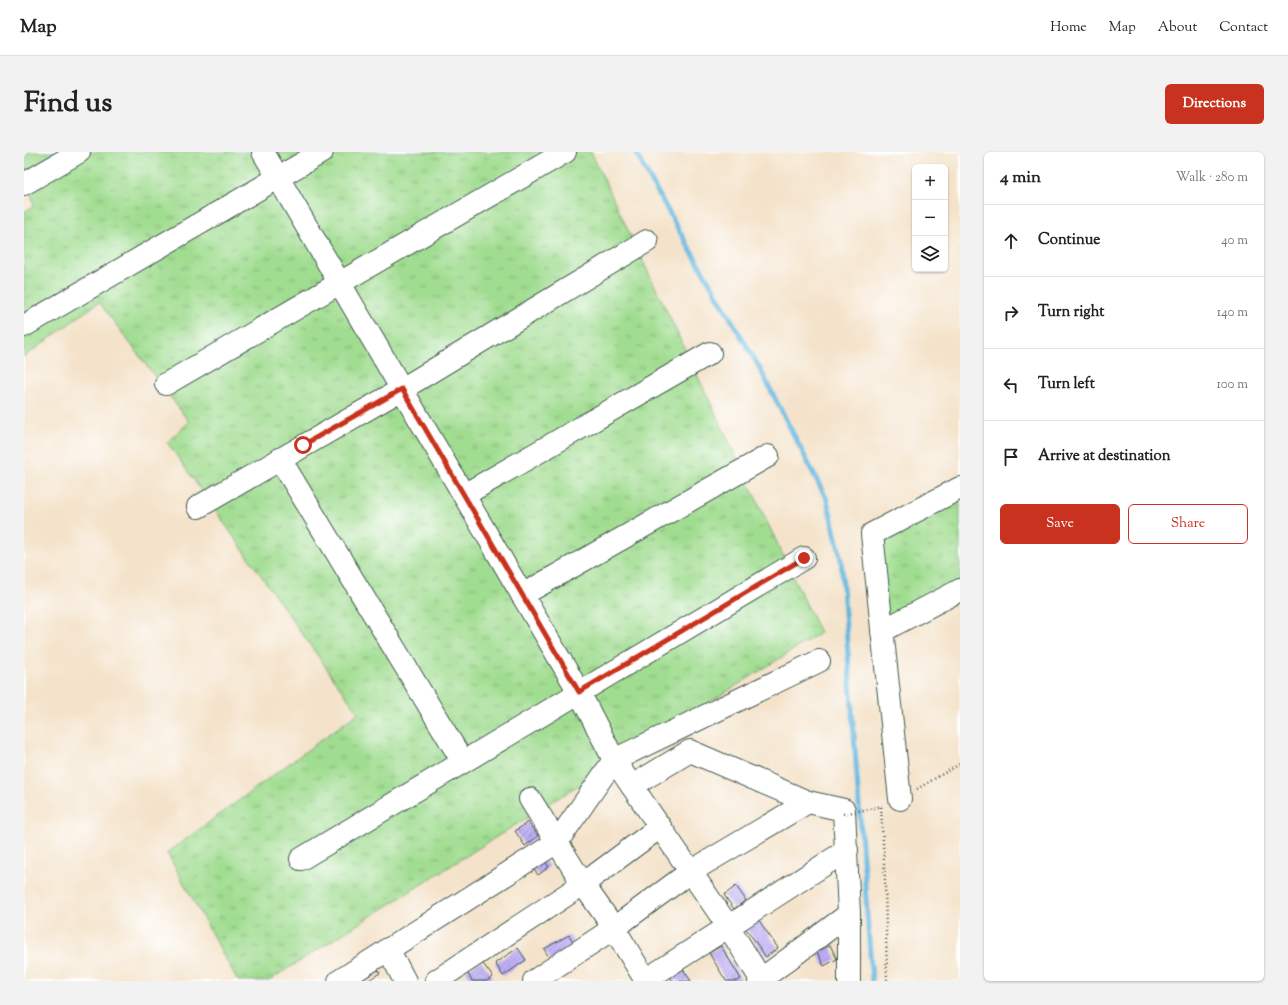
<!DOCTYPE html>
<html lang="en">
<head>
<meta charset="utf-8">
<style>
  :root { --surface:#fff; --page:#f2f2f2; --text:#222; --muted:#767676; --line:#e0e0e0; --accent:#c8321e }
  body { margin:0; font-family:"Sorts Mill Goudy",serif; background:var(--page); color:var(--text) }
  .controls { position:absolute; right:12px; top:12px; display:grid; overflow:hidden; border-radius:6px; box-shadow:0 1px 3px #0004 }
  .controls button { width:36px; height:36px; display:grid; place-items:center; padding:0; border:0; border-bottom:1px solid var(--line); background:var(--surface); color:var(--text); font:20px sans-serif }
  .stop { position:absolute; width:12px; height:12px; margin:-9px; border:3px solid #c8321e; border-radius:50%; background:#fff }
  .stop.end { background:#c8321e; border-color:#fff; box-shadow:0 1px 4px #0008 }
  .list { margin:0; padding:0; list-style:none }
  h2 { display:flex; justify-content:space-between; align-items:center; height:52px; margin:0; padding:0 16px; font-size:17px }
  h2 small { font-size:13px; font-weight:400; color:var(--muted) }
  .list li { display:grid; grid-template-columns:26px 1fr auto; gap:12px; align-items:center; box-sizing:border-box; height:72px; padding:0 16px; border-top:1px solid var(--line) }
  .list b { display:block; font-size:15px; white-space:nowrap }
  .list em { font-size:13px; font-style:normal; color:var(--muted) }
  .actions { display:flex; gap:8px; padding:12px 16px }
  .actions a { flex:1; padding:9px 0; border:1px solid var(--accent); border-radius:6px; text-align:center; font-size:14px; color:var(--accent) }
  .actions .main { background:var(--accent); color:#fff }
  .icon { flex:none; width:22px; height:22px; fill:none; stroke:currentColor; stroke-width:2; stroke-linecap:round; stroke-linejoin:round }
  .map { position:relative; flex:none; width:936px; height:829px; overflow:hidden; border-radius:6px }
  header { display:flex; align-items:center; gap:24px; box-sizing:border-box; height:56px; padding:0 20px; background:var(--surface); border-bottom:1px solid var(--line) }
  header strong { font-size:19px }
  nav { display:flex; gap:22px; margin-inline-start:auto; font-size:14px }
  .intro { display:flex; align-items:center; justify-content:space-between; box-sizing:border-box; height:96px; padding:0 24px }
  h1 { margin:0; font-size:28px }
  .button { padding:10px 18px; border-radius:6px; background:var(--accent); color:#fff; font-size:14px; font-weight:700 }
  main { display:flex; gap:24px; padding:0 24px }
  aside { flex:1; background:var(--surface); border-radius:6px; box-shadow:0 1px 3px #0004 }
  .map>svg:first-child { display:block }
  .grass { fill:url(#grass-tufts); stroke:#608d62 }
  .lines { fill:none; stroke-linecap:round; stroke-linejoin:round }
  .stream { stroke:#63b7df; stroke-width:5 }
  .building { fill:url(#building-hatch) }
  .minor-casing { stroke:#3f564a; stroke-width:24 }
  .path { stroke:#3f564a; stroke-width:2.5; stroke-dasharray:1 3; stroke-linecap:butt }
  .minor { stroke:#fff; stroke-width:22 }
  .path-bridge { stroke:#3f564a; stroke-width:2.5; stroke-dasharray:1 3; stroke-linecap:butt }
  .route { stroke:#c8321e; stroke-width:5 }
</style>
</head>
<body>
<header>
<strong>Map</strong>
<nav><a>Home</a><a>Map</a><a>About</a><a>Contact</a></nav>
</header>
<div class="intro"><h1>Find us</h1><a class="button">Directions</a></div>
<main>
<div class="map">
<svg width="936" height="829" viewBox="0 0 936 829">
  <defs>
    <pattern id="grass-tufts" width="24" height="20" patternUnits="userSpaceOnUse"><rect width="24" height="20" fill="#a1dd91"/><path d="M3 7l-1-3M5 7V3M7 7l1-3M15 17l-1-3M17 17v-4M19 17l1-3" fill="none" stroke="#83b477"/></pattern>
    <pattern id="building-hatch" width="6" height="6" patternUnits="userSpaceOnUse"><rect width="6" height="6" fill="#beaef6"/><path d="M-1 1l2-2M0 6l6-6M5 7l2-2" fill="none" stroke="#9a8fc8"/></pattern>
  </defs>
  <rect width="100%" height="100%" fill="#fff"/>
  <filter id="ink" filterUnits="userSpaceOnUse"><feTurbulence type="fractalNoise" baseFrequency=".025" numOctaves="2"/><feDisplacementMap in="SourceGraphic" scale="8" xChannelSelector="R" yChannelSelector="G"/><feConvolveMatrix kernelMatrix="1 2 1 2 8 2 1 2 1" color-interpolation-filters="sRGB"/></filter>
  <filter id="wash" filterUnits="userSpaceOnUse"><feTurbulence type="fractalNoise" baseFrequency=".012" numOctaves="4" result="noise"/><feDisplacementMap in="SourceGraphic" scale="16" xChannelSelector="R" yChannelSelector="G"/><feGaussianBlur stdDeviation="0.9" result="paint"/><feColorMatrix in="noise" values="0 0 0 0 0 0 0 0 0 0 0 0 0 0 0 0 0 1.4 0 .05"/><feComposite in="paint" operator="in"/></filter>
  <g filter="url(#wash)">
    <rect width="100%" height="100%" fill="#f4e3ca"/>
    <g class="grass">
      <polygon points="0,0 567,0 796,481 244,829 214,829 143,701 334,561 143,290 165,270 75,150 0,205 0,60 10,54 0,16"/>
      <polygon points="936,336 936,436 866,475 848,382"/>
    </g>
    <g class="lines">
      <polyline class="stream" points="611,0 656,80 735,215 803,348 817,407 848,829"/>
    </g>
    <g id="blocks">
      <g class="building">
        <polygon points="504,670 514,684 501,694 491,679"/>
        <polygon points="517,704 525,715 514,723 506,712"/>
        <polygon points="712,734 722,748 710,757 700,743"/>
        <polygon points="734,767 754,796 742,805 721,775"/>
        <polygon points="545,783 554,798 529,812 520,797"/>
        <polygon points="806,793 813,807 800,814 793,800"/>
        <polygon points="697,794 717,827 713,829 702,829 685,801"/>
        <polygon points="494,796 502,808 479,824 471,811"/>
        <polygon points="347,808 356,821 343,829 341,829 335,819"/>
        <polygon points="457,809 469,825 463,829 448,829 442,818"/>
        <polygon points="658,816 667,829 649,829 646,825"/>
      </g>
    </g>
  </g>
  <g filter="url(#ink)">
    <use href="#blocks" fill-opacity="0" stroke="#3f564a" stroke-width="1"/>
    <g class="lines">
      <defs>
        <g id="minor">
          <polyline points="239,0 555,540 590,608 704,774 738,829"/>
          <polyline points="0,32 55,0"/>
          <polyline points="0,174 298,0"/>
          <polyline points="142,232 541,0"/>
          <polyline points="256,307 439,610"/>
          <polyline points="440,343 686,201"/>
          <polyline points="174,355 378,237 623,89"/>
          <polyline points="498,443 744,304"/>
          <polyline points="858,479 936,438"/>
          <polyline points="608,634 666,599 784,650"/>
          <polyline points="506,647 559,732 590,776 622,829"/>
          <polyline points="876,647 848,382 936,336"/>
          <polyline points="277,707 780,406"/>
          <polyline points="364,797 381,829"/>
          <polyline points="315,829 533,690 590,608 795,509"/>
          <polyline points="412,829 559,732 636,675"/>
          <polyline points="510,829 590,776 666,720 784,650 820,658 825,762 825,829"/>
          <polyline points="620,829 823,698"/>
          <polyline points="735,829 825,762"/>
        </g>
      </defs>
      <use href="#minor" class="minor-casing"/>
      <g class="path">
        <polyline points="893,637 936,612"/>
        <polyline points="857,655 861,728 863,829"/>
        <polyline points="850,656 858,654"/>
      </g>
      <use href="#minor" class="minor"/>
      <polyline class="path-bridge" points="819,662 850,656"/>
    </g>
  </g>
  <g class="lines" filter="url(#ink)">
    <polyline class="route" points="279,293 378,237 555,540 780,406"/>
  </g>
</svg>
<div class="controls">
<button>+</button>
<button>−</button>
<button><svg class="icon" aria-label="layers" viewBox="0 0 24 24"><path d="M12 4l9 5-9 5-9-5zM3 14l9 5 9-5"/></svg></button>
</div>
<div class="stop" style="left:279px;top:293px"></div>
<div class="stop end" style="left:780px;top:406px"></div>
</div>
<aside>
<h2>4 min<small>Walk · 280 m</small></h2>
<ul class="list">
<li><svg class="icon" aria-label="ahead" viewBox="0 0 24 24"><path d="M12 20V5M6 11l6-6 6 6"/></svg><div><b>Continue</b></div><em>40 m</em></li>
<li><svg class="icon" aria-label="right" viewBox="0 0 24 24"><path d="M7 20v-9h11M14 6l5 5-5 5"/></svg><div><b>Turn right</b></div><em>140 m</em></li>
<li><svg class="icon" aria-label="left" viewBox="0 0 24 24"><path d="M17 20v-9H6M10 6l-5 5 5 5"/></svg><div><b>Turn left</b></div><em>100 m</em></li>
<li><svg class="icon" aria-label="arrive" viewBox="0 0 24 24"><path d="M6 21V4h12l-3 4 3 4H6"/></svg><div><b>Arrive at destination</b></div></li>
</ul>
<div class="actions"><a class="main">Save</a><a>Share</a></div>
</aside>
</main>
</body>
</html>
